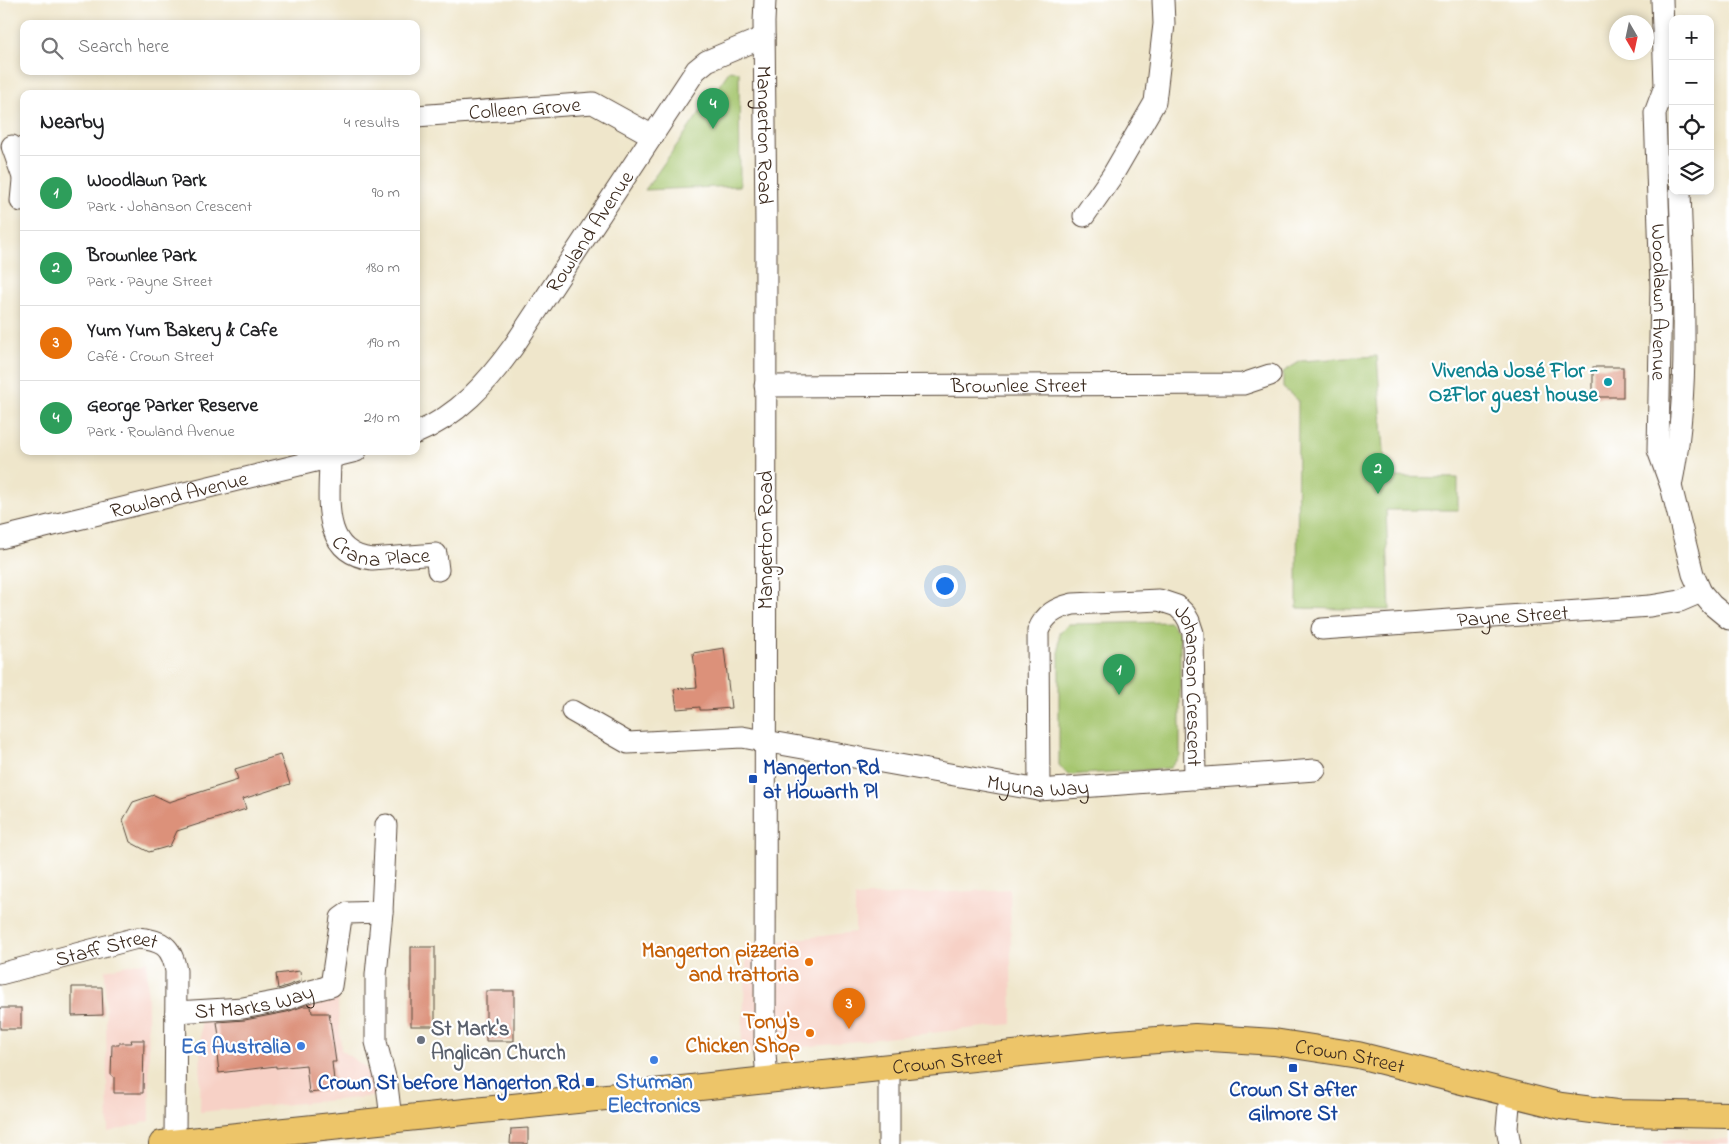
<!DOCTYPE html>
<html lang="en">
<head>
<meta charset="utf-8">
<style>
  :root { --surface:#fff; --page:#f6f6f6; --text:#202124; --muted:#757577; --line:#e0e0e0; --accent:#1f6fb2 }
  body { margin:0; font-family:"Indie Flower",sans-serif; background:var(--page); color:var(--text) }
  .controls { position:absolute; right:15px; top:15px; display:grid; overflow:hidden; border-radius:10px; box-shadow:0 2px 8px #0003 }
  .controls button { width:45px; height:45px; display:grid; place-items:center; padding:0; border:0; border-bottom:1px solid var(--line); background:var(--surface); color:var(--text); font:25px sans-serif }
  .compass { position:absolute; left:1609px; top:15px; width:45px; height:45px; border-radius:50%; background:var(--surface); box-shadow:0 2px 8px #0003; rotate:171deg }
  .you { position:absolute; left:944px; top:585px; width:18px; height:18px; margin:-12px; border:4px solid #fff; border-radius:50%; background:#1a73e8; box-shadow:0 0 0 8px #1a73e833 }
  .badge { display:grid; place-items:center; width:32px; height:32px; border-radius:50%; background:var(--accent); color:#fff; font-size:16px; font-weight:700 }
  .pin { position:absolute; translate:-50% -41px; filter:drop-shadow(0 1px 2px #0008) }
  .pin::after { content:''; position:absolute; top:26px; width:18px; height:15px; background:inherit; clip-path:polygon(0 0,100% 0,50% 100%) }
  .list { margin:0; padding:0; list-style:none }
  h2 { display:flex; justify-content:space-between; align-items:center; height:65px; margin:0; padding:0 20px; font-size:21px }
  h2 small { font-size:16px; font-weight:400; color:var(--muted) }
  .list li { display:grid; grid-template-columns:32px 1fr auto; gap:15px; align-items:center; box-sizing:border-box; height:75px; padding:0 20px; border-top:1px solid var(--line) }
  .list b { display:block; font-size:19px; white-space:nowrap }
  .list p { margin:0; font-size:16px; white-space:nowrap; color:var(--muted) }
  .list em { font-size:16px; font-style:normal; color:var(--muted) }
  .icon { flex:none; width:28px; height:28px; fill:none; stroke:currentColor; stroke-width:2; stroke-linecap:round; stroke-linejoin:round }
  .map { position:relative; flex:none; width:1729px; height:1144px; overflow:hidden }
  .search { position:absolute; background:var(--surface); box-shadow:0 2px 8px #0003; left:20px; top:20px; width:400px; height:55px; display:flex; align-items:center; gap:12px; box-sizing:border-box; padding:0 18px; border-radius:10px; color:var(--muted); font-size:19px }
  .panel { position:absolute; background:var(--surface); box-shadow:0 2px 8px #0003; left:20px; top:90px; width:400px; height:365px; border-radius:10px }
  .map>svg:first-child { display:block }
  .built { fill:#f7d1c6 }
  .green { fill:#a6c66f; stroke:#707846 }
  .building { fill:#dc917a }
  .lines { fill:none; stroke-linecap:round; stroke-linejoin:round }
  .minor-casing { stroke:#564638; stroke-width:23 }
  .major-casing { stroke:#564638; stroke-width:28 }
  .minor { stroke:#fff; stroke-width:21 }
  .major { stroke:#edc569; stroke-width:26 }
  .culture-dot { fill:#0f9aa8; stroke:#fff; stroke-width:2 }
  .transit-dot { fill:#1a4fb4; stroke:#fff; stroke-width:2 }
  .food-dot { fill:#e8710a; stroke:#fff; stroke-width:2 }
  .worship-dot { fill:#6b7280; stroke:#fff; stroke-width:2 }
  .shop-dot { fill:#3f7fe0; stroke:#fff; stroke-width:2 }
  .labels { text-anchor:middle; stroke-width:4.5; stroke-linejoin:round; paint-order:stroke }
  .street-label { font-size:21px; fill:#3b2a1e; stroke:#fff }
  .culture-label { font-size:21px; font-weight:bold; fill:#0d838f; stroke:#fff; text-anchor:end }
  .transit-label { font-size:21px; font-weight:bold; fill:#164399; stroke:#fff; text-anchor:start }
  .food-label { font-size:21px; font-weight:bold; fill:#c56008; stroke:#fff; text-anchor:end }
  .worship-label { font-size:21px; font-weight:bold; fill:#5b616d; stroke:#fff; text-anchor:start }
  .shop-label { font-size:21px; font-weight:bold; fill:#366cbe; stroke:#fff; text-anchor:end }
</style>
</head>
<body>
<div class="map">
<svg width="1729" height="1144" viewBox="0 0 1729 1144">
  <rect width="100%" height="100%" fill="#fff"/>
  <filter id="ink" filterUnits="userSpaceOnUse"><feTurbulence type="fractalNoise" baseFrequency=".02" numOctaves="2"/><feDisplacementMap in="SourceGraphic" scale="10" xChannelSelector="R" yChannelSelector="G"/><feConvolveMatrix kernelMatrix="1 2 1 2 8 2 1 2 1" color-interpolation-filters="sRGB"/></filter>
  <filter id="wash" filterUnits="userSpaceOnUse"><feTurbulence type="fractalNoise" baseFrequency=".0096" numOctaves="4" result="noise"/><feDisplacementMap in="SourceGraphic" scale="20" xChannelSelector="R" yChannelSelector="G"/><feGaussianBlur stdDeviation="1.12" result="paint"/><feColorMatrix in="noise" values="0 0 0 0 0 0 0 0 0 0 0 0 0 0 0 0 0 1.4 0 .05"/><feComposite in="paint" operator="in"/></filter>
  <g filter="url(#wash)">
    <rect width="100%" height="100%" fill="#efe6cb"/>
    <g class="built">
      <polygon points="1010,889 1012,1024 741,1054 747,945 855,932 855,897"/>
      <polygon points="147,961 150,1121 108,1132 105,970"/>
      <polygon points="337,991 341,1050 365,1067 379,1096 200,1112 201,1007"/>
      <polygon points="1729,1139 1729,1144 1663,1144 1663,1140"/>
    </g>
    <g class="green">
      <polygon points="730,70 739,72 740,186 645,190"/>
      <polygon points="1377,356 1386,477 1458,478 1458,510 1386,510 1390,610 1297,608 1298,400 1283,388 1283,372 1301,361"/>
      <polygon points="1170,622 1180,634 1180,756 1170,768 1068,775 1059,765 1059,633 1069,624"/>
    </g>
    <g id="blocks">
      <g class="building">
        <rect x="1593" y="367" width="30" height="30"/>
        <polygon points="724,648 731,708 706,710 700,710 700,707 677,709 674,689 697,687 693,653"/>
        <polygon points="280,755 290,784 243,799 246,809 177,831 170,846 149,852 130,842 123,820 133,802 154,795 169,802 238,780 235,769"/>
        <rect x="411" y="947" width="24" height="79"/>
        <polygon points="300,971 301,981 278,989 276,974"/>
        <polygon points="72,987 102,987 103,1015 72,1016"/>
        <rect x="486" y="991" width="28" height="50"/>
        <polygon points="304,1006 311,1006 312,1013 329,1013 336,1062 332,1062 335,1090 309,1093 306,1065 276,1068 276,1066 219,1073 216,1045 220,1044 217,1022 245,1020 287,1012"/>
        <rect x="0" y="1008" width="21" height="21"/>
        <polygon points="131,1040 144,1040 143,1093 114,1093 114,1077 111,1075 112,1045 119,1045 119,1043 132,1043"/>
        <polygon points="528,1128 528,1144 510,1144 511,1129"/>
      </g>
    </g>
  </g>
  <g filter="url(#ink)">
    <use href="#blocks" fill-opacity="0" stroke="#564638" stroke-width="1"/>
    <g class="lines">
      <defs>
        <g id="minor">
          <path id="s1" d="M765 0 764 22 766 226 765 1053 767 1080"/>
          <path id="s2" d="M1662 0 1665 86 1655 113 1661 286 1658 450 1671 486 1693 574 1701 592 1712 605 1729 619"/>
          <path id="s3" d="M416 116 593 103 653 136"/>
          <polyline points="12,146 24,180"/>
          <polyline points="21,201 23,180"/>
          <polyline points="1084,216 1112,176 1155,102 1164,24 1163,0"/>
          <path id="s4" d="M765 386 1243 384 1270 375"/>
          <path id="s5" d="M416 433C458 416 487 383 513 347L696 70 707 61 764 37"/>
          <path id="s6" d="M330 458C330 496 319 553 372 559L436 554 438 570"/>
          <path d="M1671 486C1691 389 1683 290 1680 191"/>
          <path id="s7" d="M0 538 356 451"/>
          <path id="s8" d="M1322 629 1650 606 1680 601 1701 592"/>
          <path id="s9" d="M572 711 628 743 742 737 1039 790 1315 770"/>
          <path id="s10" d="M1039 790 1038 631C1045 614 1056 608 1073 604L1159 600 1177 606 1185 614 1189 621 1193 633 1195 779"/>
          <polyline points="386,825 382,912 376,975 376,1042 387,1085 391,1119"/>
          <path id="s11" d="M0 974 137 938C162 940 172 946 176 971L175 1141"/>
          <path id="s12" d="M176 1012 243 1008 285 1000 307 992 331 986 341 918 348 913 382 912"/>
          <polyline points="889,1067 889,1144"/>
          <polyline points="1510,1144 1507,1128 1510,1094"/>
        </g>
        <g id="major">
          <path id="s13" d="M162 1144 1107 1044 1195 1037 1274 1042 1358 1055 1561 1106 1616 1113 1729 1115"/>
        </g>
      </defs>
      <use href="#minor" class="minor-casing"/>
      <use href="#major" class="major-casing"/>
      <use href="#minor" class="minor"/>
      <use href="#major" class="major"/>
    </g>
  </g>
  <circle class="culture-dot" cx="1608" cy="382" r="5"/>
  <g class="transit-dot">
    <rect x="748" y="774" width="10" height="10" rx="2.5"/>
    <rect x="1288" y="1063" width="10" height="10" rx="2.5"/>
    <rect x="585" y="1077" width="10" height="10" rx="2.5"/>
  </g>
  <g class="food-dot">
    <circle cx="809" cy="962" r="5"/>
    <circle cx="810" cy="1033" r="5"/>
  </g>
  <circle class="worship-dot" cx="421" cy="1040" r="5"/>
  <g class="shop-dot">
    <circle cx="301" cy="1046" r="5"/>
    <circle cx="654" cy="1060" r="5"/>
  </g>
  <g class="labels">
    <g class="street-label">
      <text dy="7" stroke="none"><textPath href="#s3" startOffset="109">Colleen Grove</textPath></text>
      <text dy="7" stroke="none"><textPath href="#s1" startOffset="135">Mangerton Road</textPath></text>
      <text dy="7" stroke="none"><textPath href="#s5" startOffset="270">Rowland Avenue</textPath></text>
      <text dy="7" stroke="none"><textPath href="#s2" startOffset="304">Woodlawn Avenue</textPath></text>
      <text dy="7" stroke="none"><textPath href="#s4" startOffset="254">Brownlee Street</textPath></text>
      <text dy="7" stroke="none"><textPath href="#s7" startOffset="184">Rowland Avenue</textPath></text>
      <text transform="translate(765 540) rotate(-90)" y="7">Mangerton Road</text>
      <text dy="7" stroke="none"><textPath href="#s6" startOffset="131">Crana Place</textPath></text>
      <text dy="7" stroke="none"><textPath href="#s8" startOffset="191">Payne Street</textPath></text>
      <text dy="7" stroke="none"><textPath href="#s10" startOffset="394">Johanson Crescent</textPath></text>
      <text dy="7" stroke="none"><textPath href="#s9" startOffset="479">Myuna Way</textPath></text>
      <text dy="7" stroke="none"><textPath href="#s11" startOffset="110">Staff Street</textPath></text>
      <text dy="7" stroke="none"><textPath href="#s12" startOffset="79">St Marks Way</textPath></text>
      <text dy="7" stroke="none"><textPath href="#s13" startOffset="1195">Crown Street</textPath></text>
      <text dy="7" stroke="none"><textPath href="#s13" startOffset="790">Crown Street</textPath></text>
    </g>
    <g class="culture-label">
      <text x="1598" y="377">Vivenda José Flor -<tspan x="1598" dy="24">OzFlor guest house</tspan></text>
    </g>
    <g class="transit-label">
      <text x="763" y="774">Mangerton Rd<tspan x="763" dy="24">at Howarth Pl</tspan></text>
      <text x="580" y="1089" text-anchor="end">Crown St before Mangerton Rd</text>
      <text x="1293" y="1096" text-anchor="middle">Crown St after<tspan x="1293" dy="24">Gilmore St</tspan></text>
    </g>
    <g class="food-label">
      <text x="799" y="957">Mangerton pizzeria<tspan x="799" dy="24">and trattoria</tspan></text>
      <text x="800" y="1028">Tony's<tspan x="800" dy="24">Chicken Shop</tspan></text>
    </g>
    <g class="worship-label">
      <text x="431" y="1035">St Mark's<tspan x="431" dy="24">Anglican Church</tspan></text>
    </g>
    <g class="shop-label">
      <text x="291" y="1053">EG Australia</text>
      <text x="654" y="1088" text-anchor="middle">Sturman<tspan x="654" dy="24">Electronics</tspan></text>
    </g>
  </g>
</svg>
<div class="controls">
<button>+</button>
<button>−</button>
<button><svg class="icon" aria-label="locate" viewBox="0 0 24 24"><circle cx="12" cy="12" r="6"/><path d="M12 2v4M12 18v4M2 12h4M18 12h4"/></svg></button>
<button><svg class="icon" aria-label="layers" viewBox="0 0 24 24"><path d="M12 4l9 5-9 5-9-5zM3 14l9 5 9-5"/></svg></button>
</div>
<svg class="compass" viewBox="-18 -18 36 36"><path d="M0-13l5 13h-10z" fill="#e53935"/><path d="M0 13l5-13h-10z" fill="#757577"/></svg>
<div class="you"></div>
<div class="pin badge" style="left:1119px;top:695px;background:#2e9e5b">1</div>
<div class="pin badge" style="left:1378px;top:494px;background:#2e9e5b">2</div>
<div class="pin badge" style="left:849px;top:1029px;background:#e8710a">3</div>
<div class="pin badge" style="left:713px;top:129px;background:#2e9e5b">4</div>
<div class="search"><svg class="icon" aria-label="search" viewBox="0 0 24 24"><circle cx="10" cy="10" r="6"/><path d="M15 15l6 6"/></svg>Search here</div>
<section class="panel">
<h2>Nearby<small>4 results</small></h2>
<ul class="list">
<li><span class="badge" style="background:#2e9e5b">1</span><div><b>Woodlawn Park</b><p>Park · Johanson Crescent</p></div><em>90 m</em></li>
<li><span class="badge" style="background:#2e9e5b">2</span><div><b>Brownlee Park</b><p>Park · Payne Street</p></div><em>180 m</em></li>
<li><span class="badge" style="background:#e8710a">3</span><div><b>Yum Yum Bakery &amp; Cafe</b><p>Café · Crown Street</p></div><em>190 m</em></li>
<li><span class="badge" style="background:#2e9e5b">4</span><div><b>George Parker Reserve</b><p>Park · Rowland Avenue</p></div><em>210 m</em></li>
</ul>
</section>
</div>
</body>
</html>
